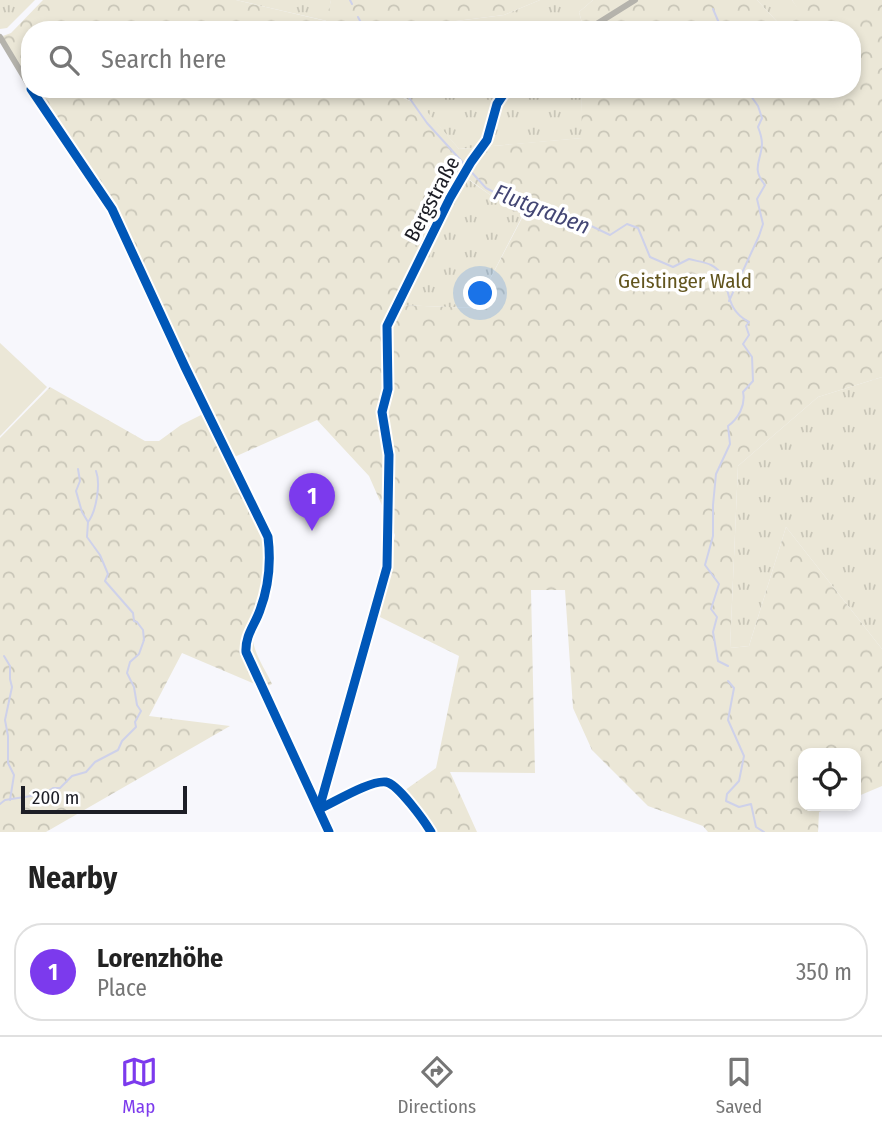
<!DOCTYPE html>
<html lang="en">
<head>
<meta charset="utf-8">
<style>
  :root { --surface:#fff; --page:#f2f2f2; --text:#222; --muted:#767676; --line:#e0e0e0; --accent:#7c3aed }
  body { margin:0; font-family:"Fira Sans Condensed",sans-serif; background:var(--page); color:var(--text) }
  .controls { position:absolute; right:21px; bottom:21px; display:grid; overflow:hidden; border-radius:14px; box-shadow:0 4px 10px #0003 }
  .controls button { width:63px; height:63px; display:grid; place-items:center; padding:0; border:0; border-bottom:2px solid var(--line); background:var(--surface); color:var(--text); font:35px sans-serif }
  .scale { position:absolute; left:21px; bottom:18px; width:166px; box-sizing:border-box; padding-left:7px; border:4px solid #1d1e26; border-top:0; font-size:19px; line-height:24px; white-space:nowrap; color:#1d1e26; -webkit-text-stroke:5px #fff; paint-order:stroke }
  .you { position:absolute; left:481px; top:294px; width:24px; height:24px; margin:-18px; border:5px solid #fff; border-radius:50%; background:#1a73e8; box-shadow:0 0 0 10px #1a73e833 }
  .badge { display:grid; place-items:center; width:46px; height:46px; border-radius:50%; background:var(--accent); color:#fff; font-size:23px; font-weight:700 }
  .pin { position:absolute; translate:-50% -58px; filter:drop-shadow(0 2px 4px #0008) }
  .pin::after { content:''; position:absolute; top:37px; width:24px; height:21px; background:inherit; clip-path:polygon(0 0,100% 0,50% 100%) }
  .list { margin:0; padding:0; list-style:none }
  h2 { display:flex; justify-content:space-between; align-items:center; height:91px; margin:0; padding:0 28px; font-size:30px }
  h2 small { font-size:23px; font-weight:400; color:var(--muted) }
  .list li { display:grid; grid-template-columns:46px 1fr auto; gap:21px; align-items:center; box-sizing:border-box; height:98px; margin:0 14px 14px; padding:0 14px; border:2px solid var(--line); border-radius:28px }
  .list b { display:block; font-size:26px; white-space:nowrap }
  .list p { margin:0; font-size:23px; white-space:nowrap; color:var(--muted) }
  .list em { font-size:23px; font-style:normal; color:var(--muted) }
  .icon { flex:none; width:38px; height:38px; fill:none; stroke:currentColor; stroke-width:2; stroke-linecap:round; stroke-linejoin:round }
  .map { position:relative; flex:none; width:882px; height:832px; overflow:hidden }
  .search { position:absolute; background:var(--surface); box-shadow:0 4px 10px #0003; left:21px; right:21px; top:21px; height:77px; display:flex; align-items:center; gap:18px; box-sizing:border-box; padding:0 24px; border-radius:28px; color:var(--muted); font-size:26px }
  .sheet { height:203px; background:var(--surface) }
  nav { display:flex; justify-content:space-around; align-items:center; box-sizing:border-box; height:98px; border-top:2px solid var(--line); background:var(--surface); font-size:19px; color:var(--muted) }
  nav a { display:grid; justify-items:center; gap:4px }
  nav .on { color:var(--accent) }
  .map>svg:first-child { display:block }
  .grass { fill:url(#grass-tufts) }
  .forest { fill:url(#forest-crowns); fill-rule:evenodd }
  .pitch { fill:#ebe7d7 }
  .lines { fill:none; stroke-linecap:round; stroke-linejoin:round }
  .stream { stroke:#ced1ea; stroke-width:2 }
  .minor { stroke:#b5b3ac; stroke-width:6 }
  .cycleway-casing { stroke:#fff; stroke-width:13 }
  .cycleway { stroke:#0057b8; stroke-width:9 }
  .labels { text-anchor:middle; stroke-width:7; stroke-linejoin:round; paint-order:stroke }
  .street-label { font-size:21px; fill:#1d1e26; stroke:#fff }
  .park-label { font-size:21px; fill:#62551e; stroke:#fff }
  .water-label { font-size:23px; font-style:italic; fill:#434674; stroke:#fff }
</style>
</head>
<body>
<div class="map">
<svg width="882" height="832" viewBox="0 0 882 832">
  <defs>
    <pattern id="grass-tufts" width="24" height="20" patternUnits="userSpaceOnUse" patternTransform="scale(1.75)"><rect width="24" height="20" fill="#ebe7d7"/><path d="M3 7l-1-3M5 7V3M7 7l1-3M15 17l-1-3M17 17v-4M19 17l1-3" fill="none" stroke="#c9c6b8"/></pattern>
    <pattern id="forest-crowns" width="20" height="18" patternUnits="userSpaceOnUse" patternTransform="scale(1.75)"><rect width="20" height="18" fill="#ebe7d7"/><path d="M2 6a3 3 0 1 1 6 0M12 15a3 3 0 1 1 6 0" fill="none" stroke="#c9c6b8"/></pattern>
  </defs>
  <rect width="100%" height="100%" fill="#f7f7fc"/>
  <g class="grass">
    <polygon points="0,0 35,0 7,28 0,29"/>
    <polygon points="236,0 331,0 327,21"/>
    <polygon points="540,0 593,0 579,12 584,30 384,30 504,15"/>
    <polygon points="757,0 792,0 802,14 783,28"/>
    <polygon points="399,89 581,89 583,138 459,149 423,108 401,96"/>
    <polygon points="466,178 522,217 475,308 397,305"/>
    <polygon points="882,377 882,649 786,527 749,646 730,648 738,466 818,397"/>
  </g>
  <g class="forest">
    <polygon points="43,0 236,0 326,21 331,0 540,0 504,15 384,30 30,30 30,87 0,37 11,33"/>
    <path d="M593 0H757L783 28 801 14 792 0H882V377L818 397 738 466 730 648 749 646 786 527 882 649V786L856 797V753H803V806H835L819 812 818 832H708L703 826 648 806 592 750 573 708 565 590H531L535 773 450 772 477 832H431L401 793 436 768 459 656 380 617 395 535 369 476 317 420 230 459C243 484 272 531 271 559 270 590 245 618 255 649 259 661 267 673 272 684L264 688 182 653 149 716 230 726 46 832H0V438L50 387 145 441H159L181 425 205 413 112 209 31 89H399L401 97 423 107 459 149 582 138 581 89H852V30H584L579 12ZM467 178 522 218 475 308 398 305Z"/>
  </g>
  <polygon class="pitch" points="0,343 47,387 0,436"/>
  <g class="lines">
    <g class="stream">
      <polyline points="350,0 352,4"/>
      <polyline points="713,9 722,30"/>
      <polyline points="358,17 365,30"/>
      <path d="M403 89 427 123 486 188 519 205 560 211 610 235 627 224 638 228 650 257 673 267 689 259C696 261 705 262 711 265 735 277 719 307 749 322L746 326 749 335 743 344 752 357 753 381 743 392C746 405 738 419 728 426L730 444 716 474 713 505V536L705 565 719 584 711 609 717 617 713 632 718 661 728 666"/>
      <path d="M729 301 759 236 763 224 757 199 765 185C751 168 761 162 762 144 762 139 760 132 758 127L762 118 758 106 746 89"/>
      <path d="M88 522C96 512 101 484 96 471"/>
      <polyline points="4,656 10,666 10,679 12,687 5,720 8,736 8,763 14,775 10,800"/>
      <polyline points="728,681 734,688 728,720 744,756 739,781 727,794 726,801 739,807 751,804 756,827 764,832"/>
      <polyline points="0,804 5,800 44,794 53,788 60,788 72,776 86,772 95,762 118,750 122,741 136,727 135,722 141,711 137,705 134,687 127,673 130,662 139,654 144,640 143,630 137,622 134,621 133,613 105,581 108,574 100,555 87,537 88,522 82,512 76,491 80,481 78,469"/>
    </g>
    <g class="minor">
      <polyline points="587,30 635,0"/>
      <polyline points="0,37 30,87"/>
      <path d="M31 89 112 209 185 367 268 537C271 561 269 586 260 610 255 625 245 635 246 652L329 832"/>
      <polyline points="319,809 387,567 389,455 382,412 388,389 387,326 450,198 471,162 487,140 497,104 507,89"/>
      <path d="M319 809C335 802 370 780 386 782 398 784 425 822 431 832"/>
    </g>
    <defs>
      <g id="cycleway">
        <path d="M31 89 112 209 185 367 268 537C271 561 269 586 260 610 255 625 245 635 246 652L329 832"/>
        <polyline points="319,809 387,567 389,455 382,412 388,389 387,326 450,198 471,162 487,140 497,104 507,89"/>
        <path d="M319 809C335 802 370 780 386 782 398 784 425 822 431 832"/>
      </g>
    </defs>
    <use href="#cycleway" class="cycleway-casing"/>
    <use href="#cycleway" class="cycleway"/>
  </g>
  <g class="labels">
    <g class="street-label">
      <text transform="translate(432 199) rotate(-62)" y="7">Bergstraße</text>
    </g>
    <g class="park-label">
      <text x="685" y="288">Geistinger Wald</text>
    </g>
    <g class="water-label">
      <text transform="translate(542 209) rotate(21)" y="8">Flutgraben</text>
    </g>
  </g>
</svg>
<div class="controls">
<button><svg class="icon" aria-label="locate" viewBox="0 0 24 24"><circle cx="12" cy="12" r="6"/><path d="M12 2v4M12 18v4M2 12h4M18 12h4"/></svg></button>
</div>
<div class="scale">200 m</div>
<div class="you"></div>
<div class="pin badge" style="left:312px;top:531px">1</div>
<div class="search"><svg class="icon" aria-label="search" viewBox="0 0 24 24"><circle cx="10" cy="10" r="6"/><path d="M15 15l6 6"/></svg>Search here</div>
</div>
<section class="sheet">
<h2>Nearby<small></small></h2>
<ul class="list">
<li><span class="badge">1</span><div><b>Lorenzhöhe</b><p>Place</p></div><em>350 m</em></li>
</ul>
</section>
<nav>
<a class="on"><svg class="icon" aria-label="map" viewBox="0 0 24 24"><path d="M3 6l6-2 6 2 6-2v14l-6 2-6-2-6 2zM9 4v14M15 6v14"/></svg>Map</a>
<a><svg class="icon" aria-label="directions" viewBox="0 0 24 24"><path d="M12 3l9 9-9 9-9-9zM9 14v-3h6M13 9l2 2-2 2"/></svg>Directions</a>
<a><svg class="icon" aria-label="saved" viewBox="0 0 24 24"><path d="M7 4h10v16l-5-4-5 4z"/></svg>Saved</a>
</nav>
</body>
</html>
